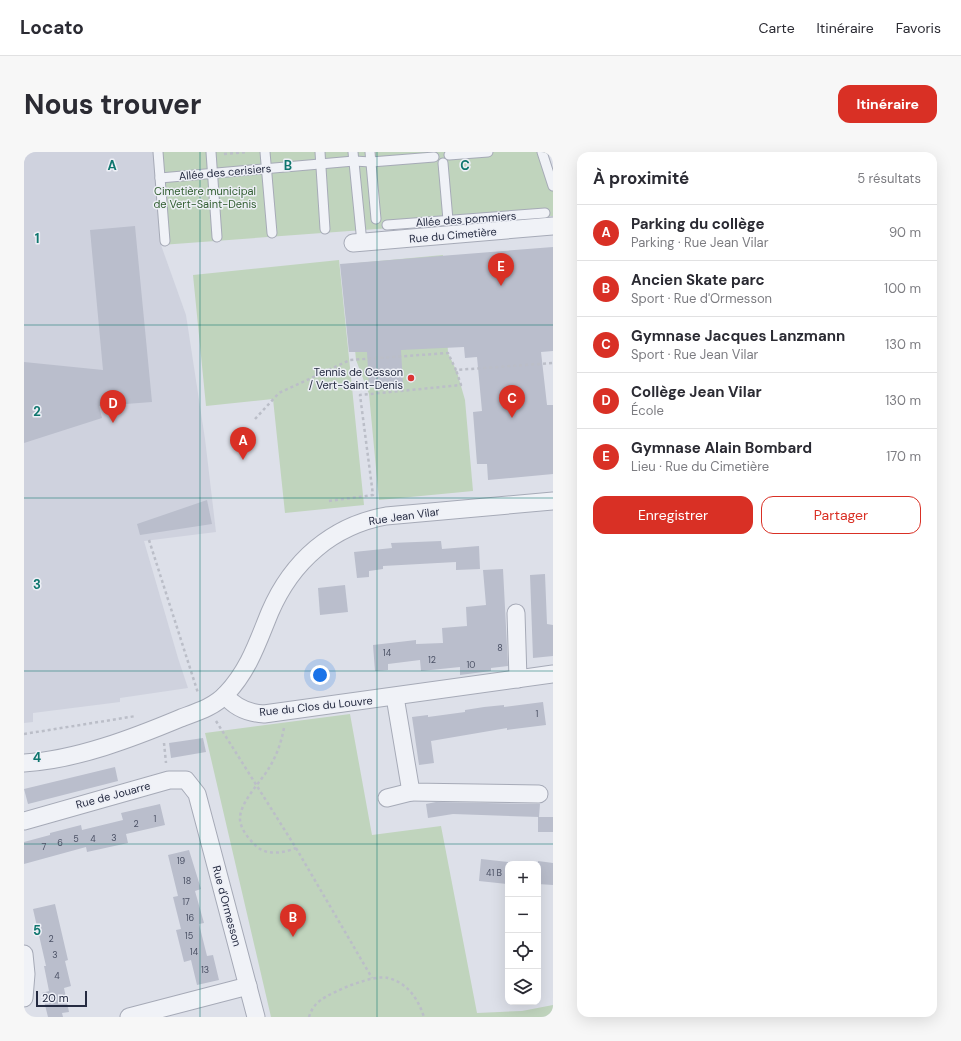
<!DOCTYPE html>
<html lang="fr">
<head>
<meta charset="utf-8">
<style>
  :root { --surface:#fff; --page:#f7f7f7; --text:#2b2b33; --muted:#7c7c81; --line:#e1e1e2; --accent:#d93025 }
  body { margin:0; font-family:"DM Sans",sans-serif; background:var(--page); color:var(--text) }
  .controls { position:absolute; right:12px; bottom:12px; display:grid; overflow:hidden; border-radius:8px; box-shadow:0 4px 16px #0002 }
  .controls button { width:36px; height:36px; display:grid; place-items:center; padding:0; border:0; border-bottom:1px solid var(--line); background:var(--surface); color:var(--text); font:20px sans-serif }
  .scale { position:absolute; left:12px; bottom:10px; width:51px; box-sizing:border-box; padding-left:4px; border:2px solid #252b41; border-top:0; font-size:11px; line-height:14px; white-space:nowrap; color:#252b41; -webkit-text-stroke:3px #edeff6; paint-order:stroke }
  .you { position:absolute; left:296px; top:523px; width:14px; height:14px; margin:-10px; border:3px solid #fff; border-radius:50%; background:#1a73e8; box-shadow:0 0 0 6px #1a73e833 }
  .badge { display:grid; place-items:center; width:26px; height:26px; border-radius:50%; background:var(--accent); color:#fff; font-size:13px; font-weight:700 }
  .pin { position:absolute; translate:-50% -33px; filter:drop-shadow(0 1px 2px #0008) }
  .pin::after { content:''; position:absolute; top:21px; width:14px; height:12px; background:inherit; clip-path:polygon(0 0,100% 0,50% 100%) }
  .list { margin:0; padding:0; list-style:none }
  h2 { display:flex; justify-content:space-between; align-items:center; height:52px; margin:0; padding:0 16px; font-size:17px }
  h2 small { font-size:13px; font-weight:400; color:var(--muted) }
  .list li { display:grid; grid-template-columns:26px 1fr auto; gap:12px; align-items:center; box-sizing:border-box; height:56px; padding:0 16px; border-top:1px solid var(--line) }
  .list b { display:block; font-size:15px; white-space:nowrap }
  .list p { margin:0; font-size:13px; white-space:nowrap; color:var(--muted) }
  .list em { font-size:13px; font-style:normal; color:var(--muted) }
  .actions { display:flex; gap:8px; padding:12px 16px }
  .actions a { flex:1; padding:9px 0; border:1px solid var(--accent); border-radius:12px; text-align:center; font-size:14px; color:var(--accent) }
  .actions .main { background:var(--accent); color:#fff }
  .icon { flex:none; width:22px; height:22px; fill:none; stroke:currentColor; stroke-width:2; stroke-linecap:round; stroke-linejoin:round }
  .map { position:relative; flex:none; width:529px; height:865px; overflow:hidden; border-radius:12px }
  header { display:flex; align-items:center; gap:24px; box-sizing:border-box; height:56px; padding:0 20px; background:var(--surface); border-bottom:1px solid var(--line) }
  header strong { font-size:19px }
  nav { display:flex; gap:22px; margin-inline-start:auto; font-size:14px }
  .intro { display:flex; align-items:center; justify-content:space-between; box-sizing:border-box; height:96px; padding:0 24px }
  h1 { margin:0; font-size:28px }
  .button { padding:10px 18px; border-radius:12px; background:var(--accent); color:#fff; font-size:14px; font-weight:700 }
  main { display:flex; gap:24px; padding:0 24px }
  aside { flex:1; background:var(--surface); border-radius:12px; box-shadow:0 4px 16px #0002 }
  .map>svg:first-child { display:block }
  .built { fill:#cfd2de }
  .green { fill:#c0d4bd }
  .building { fill:#babecc }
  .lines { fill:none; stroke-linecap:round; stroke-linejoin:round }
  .service-casing { stroke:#a6aab7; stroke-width:11 }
  .minor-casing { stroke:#a6aab7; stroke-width:19 }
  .path { stroke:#bbbec8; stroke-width:2.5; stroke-dasharray:3 3; stroke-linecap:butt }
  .service { stroke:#f0f2f7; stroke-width:9 }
  .minor { stroke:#f0f2f7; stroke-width:17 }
  .grid { fill:none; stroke:#0f766e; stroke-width:1; stroke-opacity:0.55 }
  .poi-dot { fill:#dc3534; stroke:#edeff6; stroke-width:1.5 }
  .labels { text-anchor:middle; stroke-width:3; stroke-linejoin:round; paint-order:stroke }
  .number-label { font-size:9px; fill:#4a5064 }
  .street-label { font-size:11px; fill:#252b41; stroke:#edeff6 }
  .park-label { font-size:11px; fill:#325e31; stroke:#edeff6 }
  .poi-label { font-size:11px; fill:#252b41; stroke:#edeff6; text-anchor:end }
  .grid-label { font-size:13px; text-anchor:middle; font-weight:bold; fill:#0f766e; stroke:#edeff6; stroke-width:3; stroke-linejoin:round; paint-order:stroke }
</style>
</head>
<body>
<header>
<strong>Locato</strong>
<nav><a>Carte</a><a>Itinéraire</a><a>Favoris</a></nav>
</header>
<div class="intro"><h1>Nous trouver</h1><a class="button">Itinéraire</a></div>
<main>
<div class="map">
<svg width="529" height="865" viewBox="0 0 529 865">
  <rect width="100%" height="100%" fill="#dde0e9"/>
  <polygon class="built" points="0,0 130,0 137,93 162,163 181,287 192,380 120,389 154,506 164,536 96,546 96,550 9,561 9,570 0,571"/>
  <g class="green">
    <polygon points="130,0 522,0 529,22 529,64 137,93"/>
    <polygon points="419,103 424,201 433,220 441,248 449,339 355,348 345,242 332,208 323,112"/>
    <polygon points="315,108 340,353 261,361 249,247 182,254 169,123"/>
    <polygon points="326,562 348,683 417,674 453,861 498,859 529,853 529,865 247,865 181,581"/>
  </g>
  <g class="building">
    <polygon points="111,74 128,250 75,254 78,266 0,291 0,210 79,218 66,78"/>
    <polygon points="529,95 529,199 517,200 523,253 529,253 529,322 464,328 463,312 453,312 449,260 458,259 453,205 441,206 440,195 377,198 379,232 345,235 343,200 325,200 316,112"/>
    <polygon points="183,348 188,372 116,383 113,372"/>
    <polygon points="417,389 418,397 455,394 456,417 432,418 432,410 359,414 359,417 345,419 345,425 333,426 330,400 368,396 367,391"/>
    <polygon points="479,417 484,514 467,516 467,519 436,523 436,515 397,519 396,508 364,512 364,518 351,519 349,493 392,488 392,492 419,491 418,476 443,474 442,455 462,453 459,418"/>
    <polygon points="521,422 523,472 529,473 529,504 509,506 506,423"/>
    <polygon points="321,433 324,460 296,463 294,436"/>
    <polygon points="519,550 522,573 483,578 483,576 407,589 410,611 395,613 388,565 404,563 404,565 441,560 441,558 460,555 480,553 480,555"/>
    <polygon points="179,586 182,600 147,606 145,591"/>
    <polygon points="91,615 94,629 4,652 0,637"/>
    <polygon points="412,650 516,652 515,665 429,662 404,666 402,652"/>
    <polygon points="136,652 141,673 102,682 104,691 63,700 62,695 0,712 0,690 26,683 26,681 57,673 58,678 99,668 97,661"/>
    <rect x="514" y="665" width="15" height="15"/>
    <polygon points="165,698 177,737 171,739 180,771 175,772 183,804 189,803 195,828 173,833 167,808 160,810 152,778 157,777 149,745 154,744 144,703"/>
    <polygon points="457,707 484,710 483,732 455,729"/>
    <polygon points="514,709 529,711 529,733 514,732"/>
    <polygon points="31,752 44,808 41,809 47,834 40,836 45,860 38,861 39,865 24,865 18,841 25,839 20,814 22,814 9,757"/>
  </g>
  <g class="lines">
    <defs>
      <g id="service">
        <polyline points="134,0 141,89"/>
        <polyline points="187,0 193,85"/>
        <polyline points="241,0 248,81"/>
        <polyline points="296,0 301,77"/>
        <polyline points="329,0 338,91"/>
        <polyline points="346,0 352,67"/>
        <polyline points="518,0 529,34"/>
        <polyline points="425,3 464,0"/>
        <polyline points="419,11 424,68"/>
        <polyline points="136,26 330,9 347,10 410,5"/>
        <polyline points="363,73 521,61"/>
      </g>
      <g id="minor">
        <polyline points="329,91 529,74"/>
        <polyline points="492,461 494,527"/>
        <path d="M201 543C211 556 224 561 240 562L529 522"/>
        <polyline points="371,545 387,640 515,642"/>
        <path d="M0 611C52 608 109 586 157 566 173 560 190 555 202 542 225 518 234 489 246 460 268 409 308 374 362 364L529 349"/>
        <polyline points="363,646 387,640"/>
        <polyline points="0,669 145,628 162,628 173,642 232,865"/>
        <polyline points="0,802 2,822 0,846"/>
        <polyline points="105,865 224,834"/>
      </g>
    </defs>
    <use href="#service" class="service-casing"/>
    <use href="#minor" class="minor-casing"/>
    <g class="path">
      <polyline points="200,2 223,0"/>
      <polyline points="231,267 255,241 326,208 424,201 432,218 529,211"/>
      <polyline points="305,349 349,343 336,243 437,233 432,218"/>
      <polyline points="125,388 174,541"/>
      <polyline points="192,569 272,696 348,826"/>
      <path d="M260 576C257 591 253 603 245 616 236 631 215 651 216 668 217 678 225 687 232 694 243 704 260 701 272 696"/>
      <polyline points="0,582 112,564"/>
      <polyline points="140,591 142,611"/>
      <path d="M285 865C287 858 291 852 297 848 309 839 350 822 364 826 384 831 394 847 400 865"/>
    </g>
    <use href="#service" class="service"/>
    <use href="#minor" class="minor"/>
  </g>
  <path class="grid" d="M176 0V865M353 0V865M0 173H529M0 346H529M0 519H529M0 692H529"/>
  <circle class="poi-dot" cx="387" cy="226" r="4"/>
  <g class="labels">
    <g class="number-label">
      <text x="476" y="499">8</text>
      <text x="363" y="504">14</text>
      <text x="408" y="511">12</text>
      <text x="447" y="516">10</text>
      <text x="513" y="565">1</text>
      <text x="131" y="670">1</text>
      <text x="112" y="675">2</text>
      <text x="90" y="689">3</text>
      <text x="52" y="690">5</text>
      <text x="69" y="690">4</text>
      <text x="36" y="694">6</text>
      <text x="20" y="698">7</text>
      <text x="157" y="712">19</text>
      <text x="470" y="724">41 B</text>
      <text x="163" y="732">18</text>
      <text x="162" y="753">17</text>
      <text x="166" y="769">16</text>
      <text x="165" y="787">15</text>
      <text x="27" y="790">2</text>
      <text x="170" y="803">14</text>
      <text x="31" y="806">3</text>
      <text x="181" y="821">13</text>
      <text x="33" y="827">4</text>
    </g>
    <g class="street-label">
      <text transform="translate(201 20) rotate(-5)" y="4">Allée des cerisiers</text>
      <text transform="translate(442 67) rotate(-4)" y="4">Allée des pommiers</text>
      <text transform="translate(429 83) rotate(-5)" y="4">Rue du Cimetière</text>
      <text transform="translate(380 364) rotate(-8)" y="4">Rue Jean Vilar</text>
      <text transform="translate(292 554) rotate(-6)" y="4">Rue du Clos du Louvre</text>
      <text transform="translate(89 643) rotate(-15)" y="4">Rue de Jouarre</text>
      <text transform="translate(203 754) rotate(75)" y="4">Rue d'Ormesson</text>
    </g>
    <g class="park-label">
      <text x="181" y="43">Cimetière municipal<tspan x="181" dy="13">de Vert-Saint-Denis</tspan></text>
    </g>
    <g class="poi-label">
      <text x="379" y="224">Tennis de Cesson<tspan x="379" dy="13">/ Vert-Saint-Denis</tspan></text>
    </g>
  </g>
  <g class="grid-label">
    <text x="88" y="18">A</text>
    <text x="264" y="18">B</text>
    <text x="441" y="18">C</text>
    <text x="13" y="91">1</text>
    <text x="13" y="264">2</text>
    <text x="13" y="437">3</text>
    <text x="13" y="610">4</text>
    <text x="13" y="783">5</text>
  </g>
</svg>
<div class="controls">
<button>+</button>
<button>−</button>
<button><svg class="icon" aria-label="locate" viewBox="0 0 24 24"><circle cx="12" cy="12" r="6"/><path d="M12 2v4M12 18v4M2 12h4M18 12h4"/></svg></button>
<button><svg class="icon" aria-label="layers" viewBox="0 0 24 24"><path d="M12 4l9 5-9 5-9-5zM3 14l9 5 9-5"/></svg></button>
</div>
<div class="scale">20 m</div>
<div class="you"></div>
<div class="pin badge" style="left:219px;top:308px">A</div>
<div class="pin badge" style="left:269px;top:785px">B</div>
<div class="pin badge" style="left:488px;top:266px">C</div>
<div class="pin badge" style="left:89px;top:271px">D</div>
<div class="pin badge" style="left:477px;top:134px">E</div>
</div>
<aside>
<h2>À proximité<small>5 résultats</small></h2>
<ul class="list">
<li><span class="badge">A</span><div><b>Parking du collège</b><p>Parking · Rue Jean Vilar</p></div><em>90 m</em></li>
<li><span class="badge">B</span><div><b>Ancien Skate parc</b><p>Sport · Rue d'Ormesson</p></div><em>100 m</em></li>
<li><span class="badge">C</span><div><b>Gymnase Jacques Lanzmann</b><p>Sport · Rue Jean Vilar</p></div><em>130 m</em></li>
<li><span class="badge">D</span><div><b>Collège Jean Vilar</b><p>École</p></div><em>130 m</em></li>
<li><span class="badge">E</span><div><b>Gymnase Alain Bombard</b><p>Lieu · Rue du Cimetière</p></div><em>170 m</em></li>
</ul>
<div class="actions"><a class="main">Enregistrer</a><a>Partager</a></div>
</aside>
</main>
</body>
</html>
